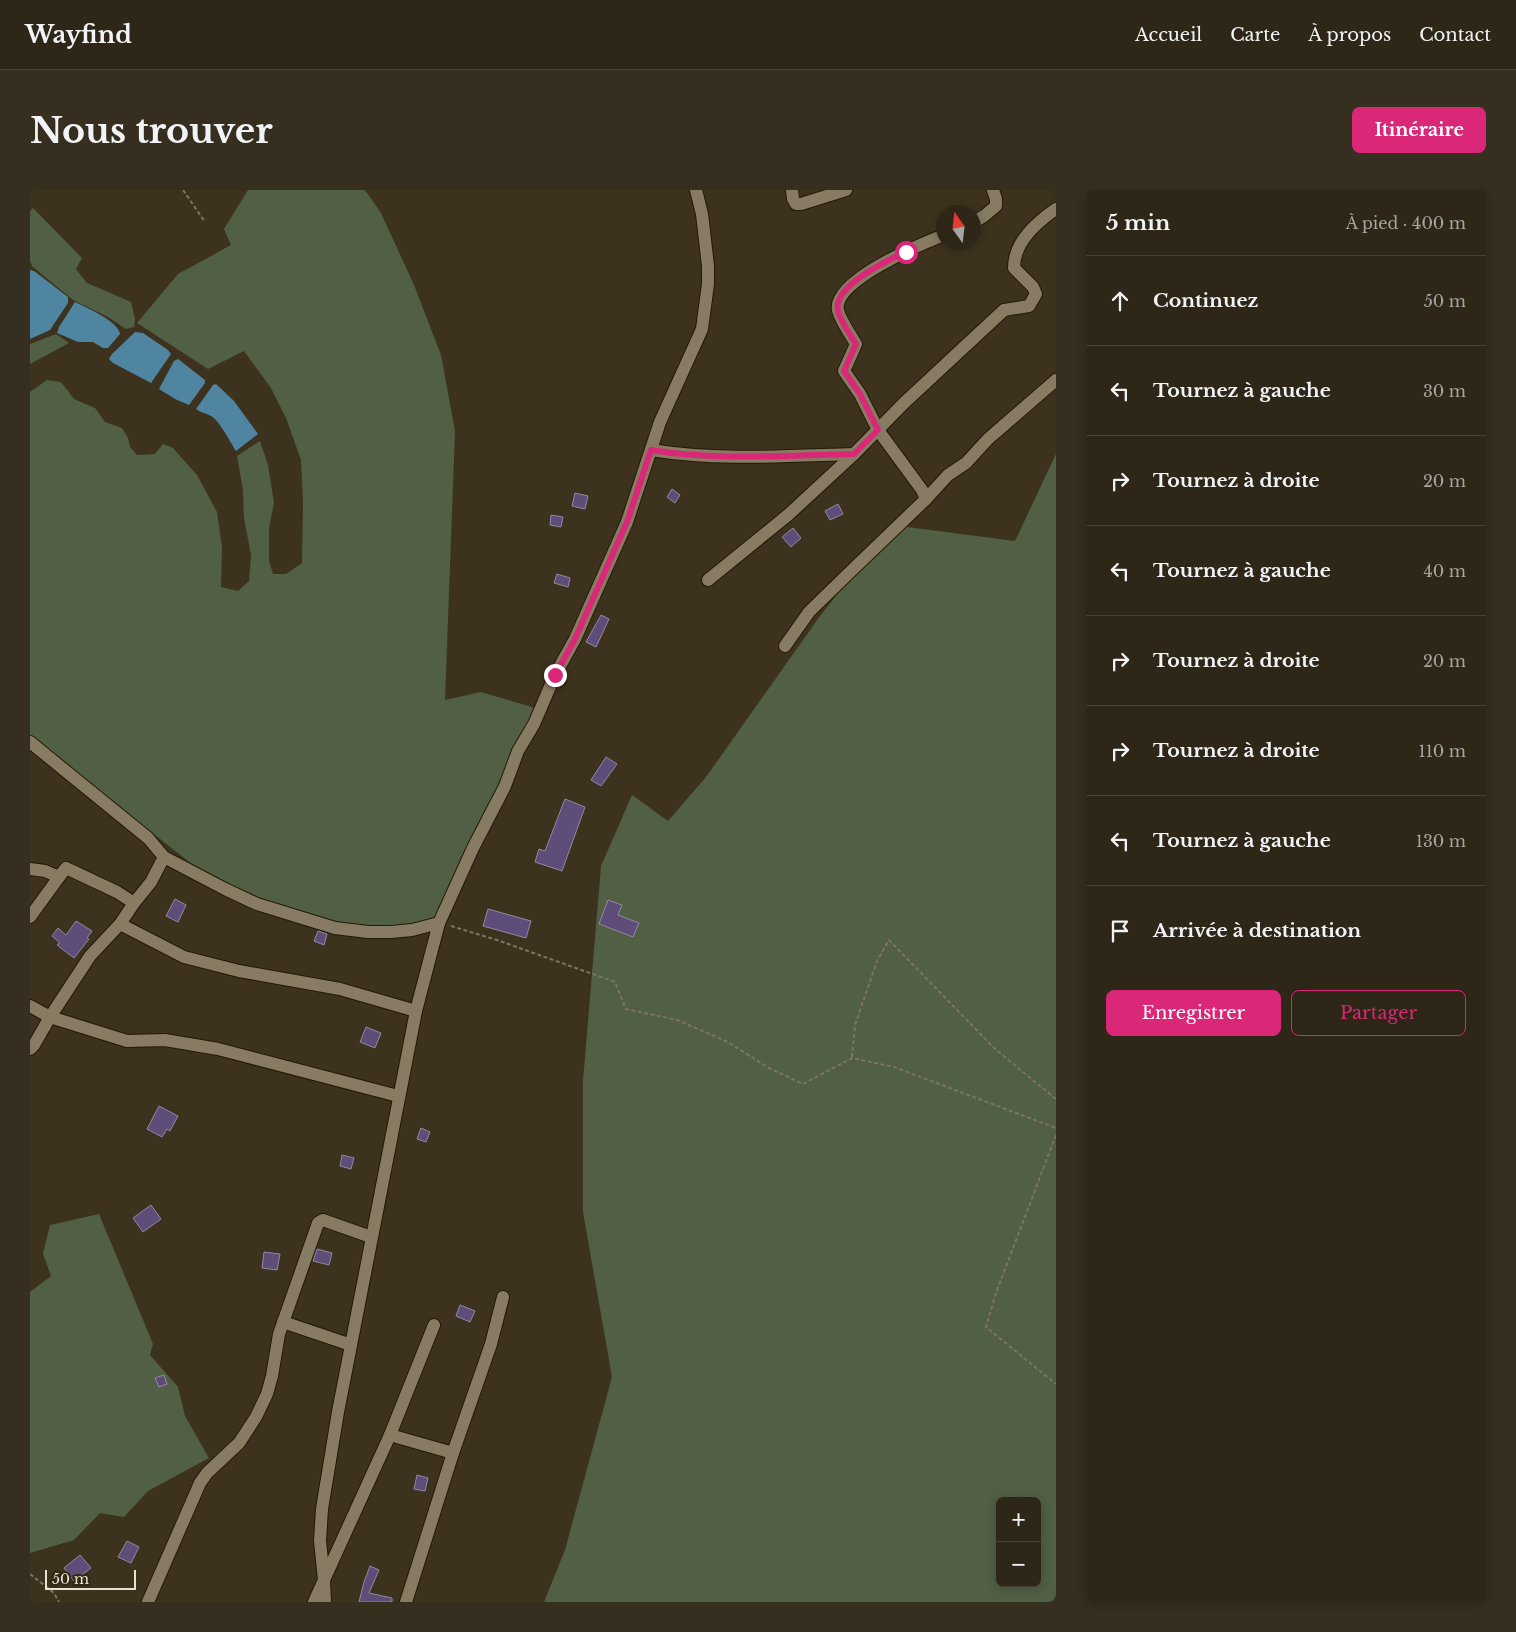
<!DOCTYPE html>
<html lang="fr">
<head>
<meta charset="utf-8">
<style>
  :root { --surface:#2e2616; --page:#362e1f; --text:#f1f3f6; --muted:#a7a5a1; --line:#494335; --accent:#db2777 }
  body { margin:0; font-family:"Libre Baskerville",serif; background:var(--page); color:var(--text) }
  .controls { position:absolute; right:15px; bottom:15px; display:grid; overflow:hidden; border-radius:8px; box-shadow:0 2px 12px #0003 }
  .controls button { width:45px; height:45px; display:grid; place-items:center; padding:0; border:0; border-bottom:1px solid var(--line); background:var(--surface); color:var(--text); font:25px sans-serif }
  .compass { position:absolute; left:906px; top:15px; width:45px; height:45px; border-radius:50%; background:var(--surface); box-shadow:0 2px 12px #0003; rotate:345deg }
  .scale { position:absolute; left:15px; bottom:12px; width:91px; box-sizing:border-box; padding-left:5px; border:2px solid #e8e1d4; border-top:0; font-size:14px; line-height:18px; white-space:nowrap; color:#e8e1d4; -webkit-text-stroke:4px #332813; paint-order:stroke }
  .stop { position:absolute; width:15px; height:15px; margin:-11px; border:4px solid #db2777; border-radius:50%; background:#fff }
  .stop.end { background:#db2777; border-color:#fff; box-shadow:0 1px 5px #0008 }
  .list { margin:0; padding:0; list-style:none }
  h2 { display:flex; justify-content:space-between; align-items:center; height:65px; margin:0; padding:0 20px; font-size:21px }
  h2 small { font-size:16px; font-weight:400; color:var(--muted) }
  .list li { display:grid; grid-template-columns:32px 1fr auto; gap:15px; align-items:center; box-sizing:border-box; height:90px; padding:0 20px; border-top:1px solid var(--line) }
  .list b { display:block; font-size:19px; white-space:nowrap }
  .list em { font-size:16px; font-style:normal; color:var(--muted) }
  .actions { display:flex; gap:10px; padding:15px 20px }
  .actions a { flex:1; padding:11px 0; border:1px solid var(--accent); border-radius:8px; text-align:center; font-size:18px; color:var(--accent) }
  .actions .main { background:var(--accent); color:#fff }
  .icon { flex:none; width:28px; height:28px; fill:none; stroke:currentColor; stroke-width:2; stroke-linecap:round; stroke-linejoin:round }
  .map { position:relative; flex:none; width:1026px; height:1412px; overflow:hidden; border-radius:8px }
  header { display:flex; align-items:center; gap:30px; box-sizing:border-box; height:70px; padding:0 25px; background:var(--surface); border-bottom:1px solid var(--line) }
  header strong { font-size:24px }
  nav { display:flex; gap:28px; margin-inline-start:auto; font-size:18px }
  .intro { display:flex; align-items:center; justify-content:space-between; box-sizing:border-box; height:120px; padding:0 30px }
  h1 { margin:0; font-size:35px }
  .button { padding:12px 22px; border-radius:8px; background:var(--accent); color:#fff; font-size:18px; font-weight:700 }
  main { display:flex; gap:30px; padding:0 30px }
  aside { flex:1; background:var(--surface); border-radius:8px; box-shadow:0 2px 12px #0003 }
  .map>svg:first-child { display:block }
  .green { fill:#515f44; fill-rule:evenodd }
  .water { fill:#5085a2 }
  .building { fill:#5e4d78; stroke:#9289a1 }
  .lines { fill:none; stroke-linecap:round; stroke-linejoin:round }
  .minor-casing { stroke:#241905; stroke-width:14 }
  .path { stroke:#7d7462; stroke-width:2; stroke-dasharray:4 2.5; stroke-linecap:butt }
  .minor { stroke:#887b64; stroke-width:12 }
  .route { stroke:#db2777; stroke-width:6 }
</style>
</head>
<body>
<header>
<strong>Wayfind</strong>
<nav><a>Accueil</a><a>Carte</a><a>À propos</a><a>Contact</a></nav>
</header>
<div class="intro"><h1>Nous trouver</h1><a class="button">Itinéraire</a></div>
<main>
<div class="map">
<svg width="1026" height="1412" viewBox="0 0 1026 1412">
  <rect width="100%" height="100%" fill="#3d321d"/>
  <g class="green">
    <polygon points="218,0 335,0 351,23 384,95 411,165 425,241 415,510 451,502 512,520 420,716 401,729 362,738 305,733 213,702 163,675 0,546 0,202 17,190 31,192 44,209 65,218 75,232 92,238 98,248 100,257 107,265 125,264 133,254 143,258 167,285 187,322 192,358 191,397 208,401 219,391 221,365 214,328 213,300 207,266 230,251 238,275 244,313 239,338 239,371 243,384 256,384 272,373 273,311 271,270 256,228 241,198 214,161 178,179 107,133 148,84 201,55 194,39"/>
    <polygon points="3,18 52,68 46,79 57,93 101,112 105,129 104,137 96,139 78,127 43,110 2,76 0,71 0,21"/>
    <polygon points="26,144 39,153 0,174 0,154"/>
    <path d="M1026 264V1412H514L535 1360 582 1187 553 1022V891L571 676 602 605 638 631 676 587 790 426 862 335 985 351ZM970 1311H1007V1393H970Z"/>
    <polygon points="69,1024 123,1154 120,1165 148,1197 155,1226 179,1268 118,1301 94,1327 70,1323 44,1350 0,1363 0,1102 21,1086 13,1064 20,1035"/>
  </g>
  <g class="water">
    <polygon points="0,80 4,81 38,107 38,113 20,140 0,149"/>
    <path d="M45 112C57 118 88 131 90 144L78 158H73L63 152H48L27 143 29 137Z"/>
    <polygon points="105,142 113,143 138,160 141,164 121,193 83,173 79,169 82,164"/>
    <polygon points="148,169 175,190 175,193 159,215 145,209 129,199 144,171"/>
    <path d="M186 194 204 211 228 244 206 261C200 252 190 231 181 226 176 223 171 223 166 219L183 195Z"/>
  </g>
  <g class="building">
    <polygon points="642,299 650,305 645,313 637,307"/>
    <polygon points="545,303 558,306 555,319 542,316"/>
    <polygon points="808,314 813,324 800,330 795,321"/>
    <polygon points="521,325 533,327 531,337 520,335"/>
    <polygon points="763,338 771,348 761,357 752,347"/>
    <polygon points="527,384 540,388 538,397 524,393"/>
    <polygon points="571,425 579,429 566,457 556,452"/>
    <polygon points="576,567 587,574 571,596 561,590"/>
    <polygon points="535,609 555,617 532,681 505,672 509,659 515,661"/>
    <polygon points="145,709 156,715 148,732 136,726"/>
    <polygon points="578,710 592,715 588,725 609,733 603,747 569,734"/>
    <polygon points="458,719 501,731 496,748 453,736"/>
    <polygon points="46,731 62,741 57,748 59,749 44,768 27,755 30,753 22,746 28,738 36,745"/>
    <polygon points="288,741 297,744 294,755 284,751"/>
    <polygon points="336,837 351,843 345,858 330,852"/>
    <polygon points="129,916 148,926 140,941 137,939 132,947 117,939"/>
    <polygon points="391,938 400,942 396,952 387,949"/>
    <polygon points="312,965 324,968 321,979 310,976"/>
    <polygon points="121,1015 131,1029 113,1042 103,1028"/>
    <polygon points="287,1059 302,1063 299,1075 283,1071"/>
    <polygon points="234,1062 250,1064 247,1080 232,1078"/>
    <polygon points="430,1115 445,1121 440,1132 426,1126"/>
    <polygon points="134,1185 137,1194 129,1197 125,1188"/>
    <polygon points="387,1285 398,1288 395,1301 384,1299"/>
    <polygon points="97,1351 109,1357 101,1373 88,1367"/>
    <polygon points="50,1365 61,1378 44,1391 34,1378"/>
    <polygon points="340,1376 349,1380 339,1403 362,1408 362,1412 329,1412 334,1392"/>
  </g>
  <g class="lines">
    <defs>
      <g id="minor">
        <polyline points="762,0 763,9 766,14 771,14 816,0"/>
        <polyline points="944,32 954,26 966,16 966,9 963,0"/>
        <path d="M621 260C688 271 756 266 824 264"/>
        <path d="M896 309 892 300 848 240 830 204 814 181 826 154C822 147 809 128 808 120 802 91 891 54 914 45"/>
        <path d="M678 390 758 325 824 264 874 213 974 120 999 116 1006 104 1003 97 984 78C984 52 1006 33 1026 19"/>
        <polyline points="755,456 779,422 819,383 896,309 918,285 936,273 958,249 1026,190"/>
        <polyline points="0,552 118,648 134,667 195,699 227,714 305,738 338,742 361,742 382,740 409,733"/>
        <polyline points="0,679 15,681 29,687 36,678 87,702 104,713 121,692 134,667"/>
        <polyline points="0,727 29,687"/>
        <polyline points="90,734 104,713"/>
        <polyline points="0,816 20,827 97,851 135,850 188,859 368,906"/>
        <polyline points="0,859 4,855 20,827 60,766 90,734 154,767 209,781 310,799 386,821"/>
        <polyline points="253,1132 321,1155"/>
        <polyline points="360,1245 423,1263"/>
        <polyline points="118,1412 170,1293 177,1283 209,1253 226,1227 237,1204 242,1186 249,1144 288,1033 293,1030 341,1047"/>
        <polyline points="284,1412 294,1390 290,1351 292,1319 308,1222 386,821 409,733 443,658 475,596 488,561 504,534 525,485 545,449 597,332 630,232 672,139 678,94 678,76 672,24 666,0"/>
        <polyline points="295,1412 294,1390 360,1245 404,1135"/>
        <polyline points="376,1412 423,1263 461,1154 473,1107"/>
      </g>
    </defs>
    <use href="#minor" class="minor-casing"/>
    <g class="path">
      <polyline points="153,0 175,32"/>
      <polyline points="421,736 467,750 585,792 596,819 647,830 698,852 739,878 773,894 822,868 864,877 1026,938"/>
      <polyline points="822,867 825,835 847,771 859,750 965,859 1026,909"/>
      <polyline points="1026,945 966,1103 956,1137 1026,1194"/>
      <polyline points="0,1384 24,1403 29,1412"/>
    </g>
    <use href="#minor" class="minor"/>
  </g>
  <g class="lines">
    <path class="route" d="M525 485 545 449 597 332 621 260C688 271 756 265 824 264L848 240 830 204 814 181 826 154C821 146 809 129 808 120 803 96 858 70 876 62"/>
  </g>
</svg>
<div class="controls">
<button>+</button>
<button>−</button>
</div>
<svg class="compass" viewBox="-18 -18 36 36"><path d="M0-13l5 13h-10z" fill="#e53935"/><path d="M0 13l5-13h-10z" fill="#a7a5a1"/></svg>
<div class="scale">50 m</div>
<div class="stop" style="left:876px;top:62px"></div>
<div class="stop end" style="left:525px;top:485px"></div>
</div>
<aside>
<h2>5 min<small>À pied · 400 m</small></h2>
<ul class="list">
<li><svg class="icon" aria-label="ahead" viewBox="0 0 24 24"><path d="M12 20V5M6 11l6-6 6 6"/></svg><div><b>Continuez</b></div><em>50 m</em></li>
<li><svg class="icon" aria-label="left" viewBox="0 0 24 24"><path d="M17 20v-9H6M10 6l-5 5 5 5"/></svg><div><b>Tournez à gauche</b></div><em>30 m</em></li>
<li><svg class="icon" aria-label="right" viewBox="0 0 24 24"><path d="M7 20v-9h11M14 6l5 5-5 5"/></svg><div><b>Tournez à droite</b></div><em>20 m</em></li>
<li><svg class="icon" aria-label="left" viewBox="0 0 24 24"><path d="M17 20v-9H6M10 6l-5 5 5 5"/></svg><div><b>Tournez à gauche</b></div><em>40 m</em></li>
<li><svg class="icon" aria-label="right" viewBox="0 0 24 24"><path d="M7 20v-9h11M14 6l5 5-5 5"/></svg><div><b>Tournez à droite</b></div><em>20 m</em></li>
<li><svg class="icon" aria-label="right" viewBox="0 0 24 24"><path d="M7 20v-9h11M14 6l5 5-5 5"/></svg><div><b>Tournez à droite</b></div><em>110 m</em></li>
<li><svg class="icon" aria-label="left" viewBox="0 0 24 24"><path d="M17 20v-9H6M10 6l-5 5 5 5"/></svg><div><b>Tournez à gauche</b></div><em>130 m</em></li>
<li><svg class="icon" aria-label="arrive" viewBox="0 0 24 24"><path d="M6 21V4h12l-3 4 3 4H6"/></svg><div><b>Arrivée à destination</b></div></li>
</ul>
<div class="actions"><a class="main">Enregistrer</a><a>Partager</a></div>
</aside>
</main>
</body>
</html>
